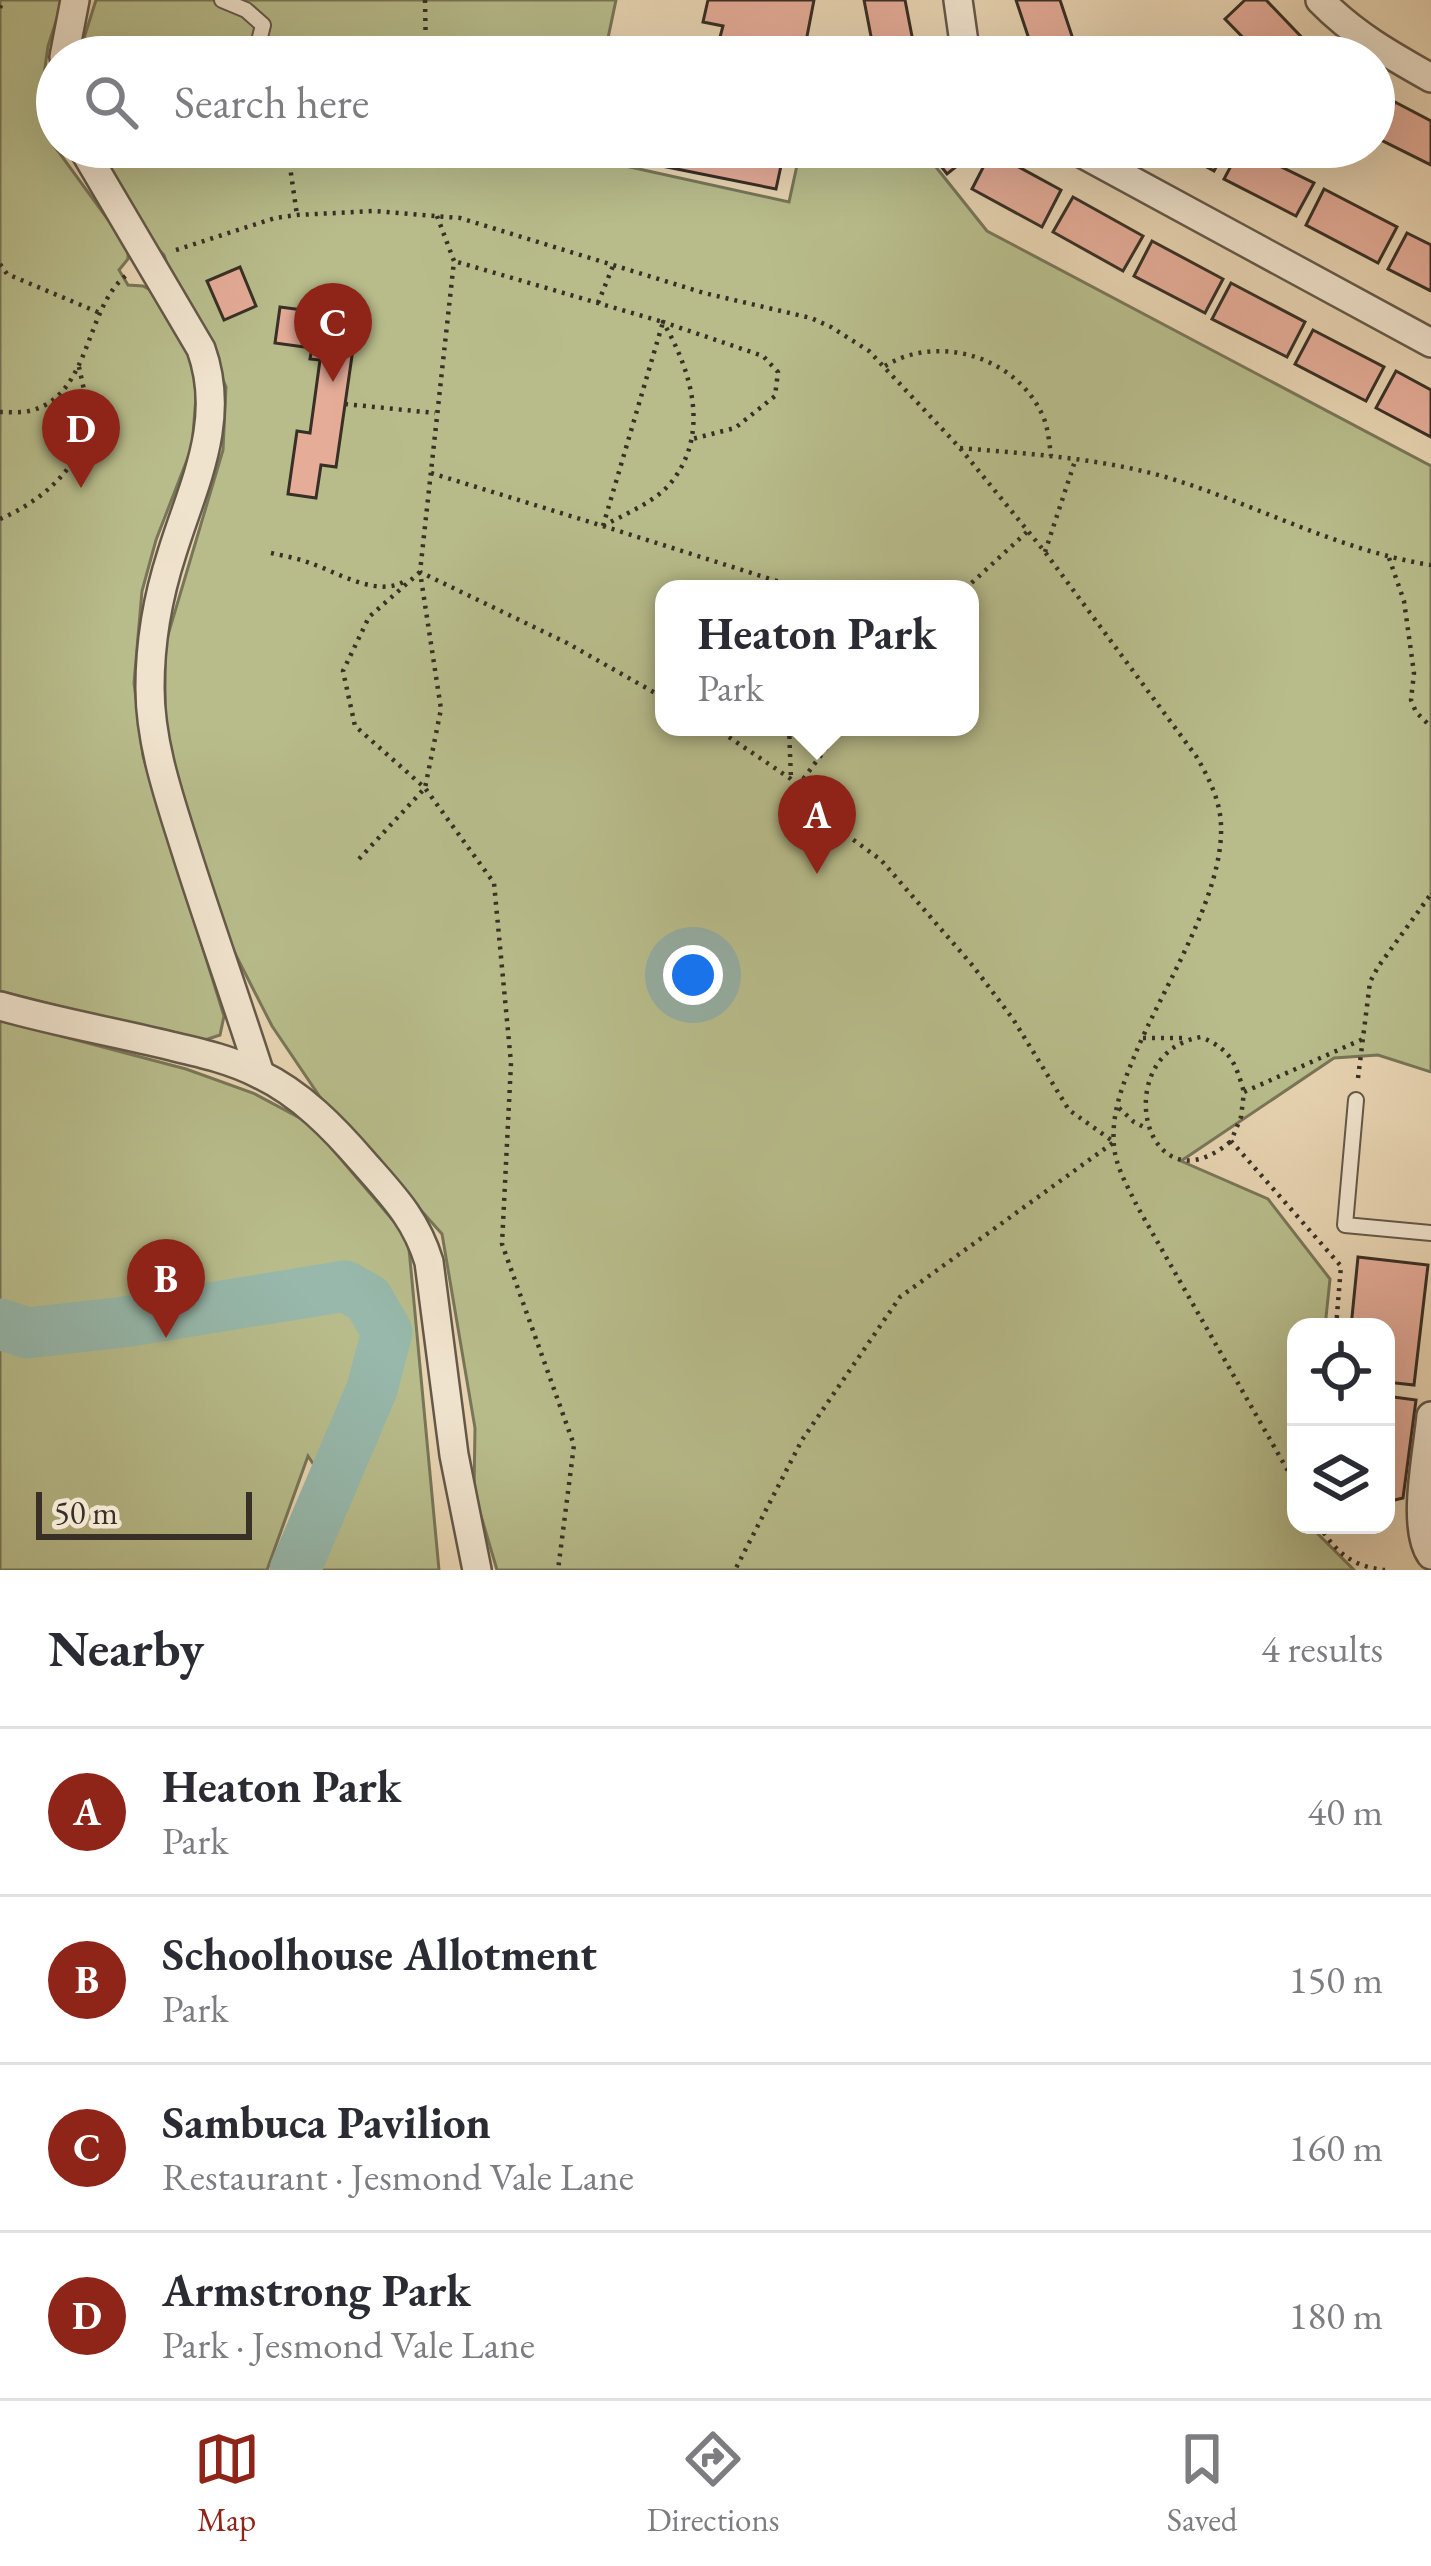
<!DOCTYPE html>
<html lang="en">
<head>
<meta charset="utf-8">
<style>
  :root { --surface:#fff; --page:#f7f7f7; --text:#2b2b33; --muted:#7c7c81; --line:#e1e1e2; --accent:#8f2418 }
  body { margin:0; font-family:"EB Garamond",serif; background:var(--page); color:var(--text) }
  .controls { position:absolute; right:36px; bottom:36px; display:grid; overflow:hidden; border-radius:24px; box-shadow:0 12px 48px #0002 }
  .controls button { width:108px; height:108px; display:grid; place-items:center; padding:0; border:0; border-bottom:3px solid var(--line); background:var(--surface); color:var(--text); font:60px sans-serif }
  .scale { position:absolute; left:36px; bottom:30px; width:216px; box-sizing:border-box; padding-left:12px; border:6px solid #383026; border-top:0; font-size:33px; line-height:42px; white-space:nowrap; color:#383026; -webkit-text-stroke:9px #f0e3cd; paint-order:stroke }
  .you { position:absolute; left:693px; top:975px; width:42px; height:42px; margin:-30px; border:9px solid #fff; border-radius:50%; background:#1a73e8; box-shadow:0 0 0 18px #1a73e833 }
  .badge { display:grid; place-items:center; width:78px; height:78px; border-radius:50%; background:var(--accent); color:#fff; font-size:39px; font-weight:700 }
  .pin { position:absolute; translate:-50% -99px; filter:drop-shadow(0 3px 6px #0008) }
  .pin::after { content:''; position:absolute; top:63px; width:42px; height:36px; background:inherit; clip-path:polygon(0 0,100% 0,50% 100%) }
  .popup { position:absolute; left:655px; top:580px; width:324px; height:156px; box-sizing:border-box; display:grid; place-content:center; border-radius:24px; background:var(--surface); filter:drop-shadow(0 3px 9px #0005); font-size:39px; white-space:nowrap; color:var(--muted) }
  .popup b { font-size:45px; color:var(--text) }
  .popup::after { content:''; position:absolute; left:50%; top:100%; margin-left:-24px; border:24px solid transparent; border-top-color:var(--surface) }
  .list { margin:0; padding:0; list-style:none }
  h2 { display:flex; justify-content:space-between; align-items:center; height:156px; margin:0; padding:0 48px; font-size:51px }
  h2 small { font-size:39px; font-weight:400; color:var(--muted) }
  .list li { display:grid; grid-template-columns:78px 1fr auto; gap:36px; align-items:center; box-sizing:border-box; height:168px; padding:0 48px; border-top:3px solid var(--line) }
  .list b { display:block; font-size:45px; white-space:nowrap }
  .list p { margin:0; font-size:39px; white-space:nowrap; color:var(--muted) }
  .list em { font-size:39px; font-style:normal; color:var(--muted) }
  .icon { flex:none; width:66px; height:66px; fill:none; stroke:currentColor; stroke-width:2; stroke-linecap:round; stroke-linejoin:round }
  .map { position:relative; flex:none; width:1431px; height:1570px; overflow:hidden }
  .search { position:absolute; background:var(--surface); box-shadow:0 12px 48px #0002; left:36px; right:36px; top:36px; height:132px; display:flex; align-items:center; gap:30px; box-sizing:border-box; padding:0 42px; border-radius:66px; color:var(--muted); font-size:45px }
  .sheet { height:828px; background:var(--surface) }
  nav { display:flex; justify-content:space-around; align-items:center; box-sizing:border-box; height:168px; border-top:3px solid var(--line); background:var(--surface); font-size:33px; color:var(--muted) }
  nav a { display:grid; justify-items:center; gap:6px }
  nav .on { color:var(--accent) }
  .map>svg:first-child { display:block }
  .green { fill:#b8bc8b; stroke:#787658; stroke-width:3; fill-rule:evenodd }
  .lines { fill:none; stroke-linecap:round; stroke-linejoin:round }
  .river { stroke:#97b8ab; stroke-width:51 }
  .building { fill:#e5ac98; stroke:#383026; stroke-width:3 }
  .lane-casing { stroke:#645949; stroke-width:18 }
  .street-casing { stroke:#645949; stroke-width:32 }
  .path { stroke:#383026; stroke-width:4.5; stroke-dasharray:3 6; stroke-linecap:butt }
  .lane { stroke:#f0e3cd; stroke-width:14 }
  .street { stroke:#f0e3cd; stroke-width:27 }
</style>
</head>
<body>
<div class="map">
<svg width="1431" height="1570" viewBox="0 0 1431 1570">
  <rect width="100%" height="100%" fill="#e8d4b2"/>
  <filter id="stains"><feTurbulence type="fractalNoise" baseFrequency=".00167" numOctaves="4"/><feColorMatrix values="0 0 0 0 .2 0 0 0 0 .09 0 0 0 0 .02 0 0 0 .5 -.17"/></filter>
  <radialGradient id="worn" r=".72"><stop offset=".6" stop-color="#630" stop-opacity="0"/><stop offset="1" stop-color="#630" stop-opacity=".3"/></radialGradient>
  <g class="green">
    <polygon points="0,0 63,0 48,46 44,75 55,147 128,247 128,259 119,270 128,285 143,286 156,293 191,352 197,384 192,447 156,540 142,591 134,683 143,756 224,1016 220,1035 208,1039 190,1040 0,991"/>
    <polygon points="96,0 616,0 604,57 78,57"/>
    <path d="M94 147H586L584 156 589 158 789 202 801 147H920L987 231 1431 466V1072L1378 1055 1334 1058 1181 1161 1268 1199 1330 1279 1325 1327H1296V1525H1313V1529L1354 1570H497L474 1492 475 1428 442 1234 320 1097 272 1026 221 926 186 821 165 729V645L223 450 226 387 207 342 171 276 164 255 149 240ZM664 589H970V727H664Z"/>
    <polygon points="0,1020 186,1069 253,1093 311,1124 408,1238 439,1570 311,1570 338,1502 308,1456 267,1570 0,1570"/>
  </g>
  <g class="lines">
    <polyline class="river" points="0,1324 27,1333 124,1322 345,1286 368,1299 387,1332 372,1389 295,1570"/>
  </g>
  <g class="building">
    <polygon points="708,0 814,0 803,57 750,57 752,48 719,41 723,26 703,22"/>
    <polygon points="864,0 905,0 916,57 875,57"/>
    <polygon points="1016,0 1060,0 1076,48 1051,57 1035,57"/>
    <polygon points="1245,0 1266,0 1312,48 1303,57 1262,57 1225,19"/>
    <polygon points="1395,102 1431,121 1431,165 1377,138"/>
    <polygon points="604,147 785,147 776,189 602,154"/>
    <polygon points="926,147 981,147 947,174"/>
    <polygon points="1170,147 1227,147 1214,171"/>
    <polygon points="1241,147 1314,183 1296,216 1224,179"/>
    <polygon points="991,152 1061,190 1042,227 972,189"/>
    <polygon points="1324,189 1397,227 1378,263 1306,225"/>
    <polygon points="1073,197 1143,236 1123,271 1053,232"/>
    <polygon points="1407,233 1431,245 1431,291 1388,269"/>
    <polygon points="1152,241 1223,279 1205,313 1134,276"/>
    <polygon points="240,267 256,306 224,320 207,281"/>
    <polygon points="1231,283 1305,322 1287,357 1212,319"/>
    <polygon points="280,307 341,315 339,333 355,335 336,467 321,465 316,498 288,494 297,431 310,433 320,360 310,359 312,348 275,343"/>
    <polygon points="1313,330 1384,367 1366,401 1295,364"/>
    <polygon points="1396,371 1431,390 1431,437 1376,408"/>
    <polygon points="1358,1257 1428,1265 1414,1385 1386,1382 1386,1327 1351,1327"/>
    <polygon points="1386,1396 1416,1400 1403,1498 1386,1502"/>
  </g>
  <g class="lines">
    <defs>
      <g id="lane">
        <polyline points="222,0 246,10 263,25 255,57"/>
        <polyline points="1356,1100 1345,1225 1431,1233"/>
      </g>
      <g id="street">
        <polyline points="958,0 966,57"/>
        <path d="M1320 0C1353 34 1390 55 1431 78"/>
        <polyline points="64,57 75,0"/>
        <path d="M82 147 201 349C227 421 193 485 172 553 158 596 150 642 150 688 150 743 169 797 185 848 209 924 236 999 260 1074"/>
        <polyline points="1070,147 1431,343"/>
        <path d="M0 1006C56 1022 114 1032 171 1046 201 1053 232 1060 259 1074 301 1094 334 1128 364 1163 393 1196 416 1219 429 1262L454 1455 477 1570"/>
        <path d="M1431 1416C1428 1451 1411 1527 1431 1555"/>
      </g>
    </defs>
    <use href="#lane" class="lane-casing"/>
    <use href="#street" class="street-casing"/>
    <g class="path">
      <polyline points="425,0 426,57"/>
      <polyline points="0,8 3,0"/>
      <polyline points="283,147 289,160 297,215"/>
      <polyline points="289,160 309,147"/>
      <polyline points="437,216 454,261 420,572 567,643 664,698"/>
      <path d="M176 250 275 218 297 215 374 211 460 218 704 293 811 318 831 327 869 351 960 448 1045 552 1196 756C1209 778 1220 800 1221 825 1224 896 1161 990 1134 1057 1122 1086 1111 1115 1114 1146 1116 1168 1128 1187 1137 1206L1296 1485"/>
      <polyline points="0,264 7,274 100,313"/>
      <polyline points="598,303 613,266"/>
      <path d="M885 366C937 334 1012 356 1040 410 1048 424 1049 441 1051 456"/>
      <polyline points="345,404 435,413"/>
      <path d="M0 412C9 412 20 413 29 411 92 397 84 306 128 274"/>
      <path d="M960 448C1030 454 1101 458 1169 478 1257 505 1340 551 1431 565"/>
      <polyline points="431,473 603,526 663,322 454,261"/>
      <path d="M0 519C41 502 88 463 87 414 87 399 82 382 79 367"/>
      <path d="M603 526C625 514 658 501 673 480 710 431 691 370 663 322L763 356 778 372 775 396 735 428 692 439"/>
      <polyline points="603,526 783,583 784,589"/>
      <polyline points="1045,552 1075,461"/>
      <path d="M271 553C284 556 297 558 310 563 337 572 377 598 405 581"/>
      <polyline points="1389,558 1404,601 1414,673 1411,700 1416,712 1431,727"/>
      <polyline points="420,572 369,617 343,671 355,726 425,788 494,883 511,1063 502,1244 574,1445 558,1570"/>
      <polyline points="965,589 1027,532"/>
      <polyline points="714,727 791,779 844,833 881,860 973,966 1013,1019 1069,1110 1114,1142 900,1297 802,1440 735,1570"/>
      <polyline points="789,727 791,779"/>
      <polyline points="798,786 842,727"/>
      <polyline points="359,859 425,788 441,709 420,572"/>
      <polyline points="1143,1038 1186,1038"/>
      <polyline points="1358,1078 1370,982 1378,967 1431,894"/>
      <polyline points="1119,1108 1134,1122 1148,1129"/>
      <path d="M1230 1142C1144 1214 1107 1053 1201 1037 1231 1050 1235 1062 1244 1092"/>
      <polyline points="1336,1327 1341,1266 1231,1141 1241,1117 1244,1092 1363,1039"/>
      <path d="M1319 1525C1335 1552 1353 1567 1385 1570"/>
    </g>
    <use href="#lane" class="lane"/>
    <use href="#street" class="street"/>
  </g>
  <rect width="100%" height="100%" filter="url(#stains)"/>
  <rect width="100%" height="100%" fill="url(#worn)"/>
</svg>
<div class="controls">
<button><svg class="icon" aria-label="locate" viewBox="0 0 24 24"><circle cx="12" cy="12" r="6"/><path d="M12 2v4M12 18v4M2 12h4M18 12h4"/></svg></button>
<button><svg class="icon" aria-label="layers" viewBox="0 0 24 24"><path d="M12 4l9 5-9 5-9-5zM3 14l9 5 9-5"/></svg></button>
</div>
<div class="scale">50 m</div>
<div class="you"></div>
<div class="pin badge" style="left:817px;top:874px">A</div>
<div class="popup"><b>Heaton Park</b>Park</div>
<div class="pin badge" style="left:166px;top:1338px">B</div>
<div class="pin badge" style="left:333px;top:382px">C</div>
<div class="pin badge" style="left:81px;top:488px">D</div>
<div class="search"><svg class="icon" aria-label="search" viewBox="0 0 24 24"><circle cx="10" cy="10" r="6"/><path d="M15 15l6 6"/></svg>Search here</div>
</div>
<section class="sheet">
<h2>Nearby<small>4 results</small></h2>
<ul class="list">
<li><span class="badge">A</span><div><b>Heaton Park</b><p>Park</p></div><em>40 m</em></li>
<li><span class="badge">B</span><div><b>Schoolhouse Allotment</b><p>Park</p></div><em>150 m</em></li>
<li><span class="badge">C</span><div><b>Sambuca Pavilion</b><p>Restaurant · Jesmond Vale Lane</p></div><em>160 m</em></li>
<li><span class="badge">D</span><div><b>Armstrong Park</b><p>Park · Jesmond Vale Lane</p></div><em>180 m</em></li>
</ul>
</section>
<nav>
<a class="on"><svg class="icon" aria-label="map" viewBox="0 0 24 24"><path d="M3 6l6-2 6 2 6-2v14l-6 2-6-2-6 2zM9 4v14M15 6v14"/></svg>Map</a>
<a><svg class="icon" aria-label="directions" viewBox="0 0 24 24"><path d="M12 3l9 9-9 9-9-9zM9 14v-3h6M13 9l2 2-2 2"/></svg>Directions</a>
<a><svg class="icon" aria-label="saved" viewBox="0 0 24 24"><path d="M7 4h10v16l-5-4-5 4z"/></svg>Saved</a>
</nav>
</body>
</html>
